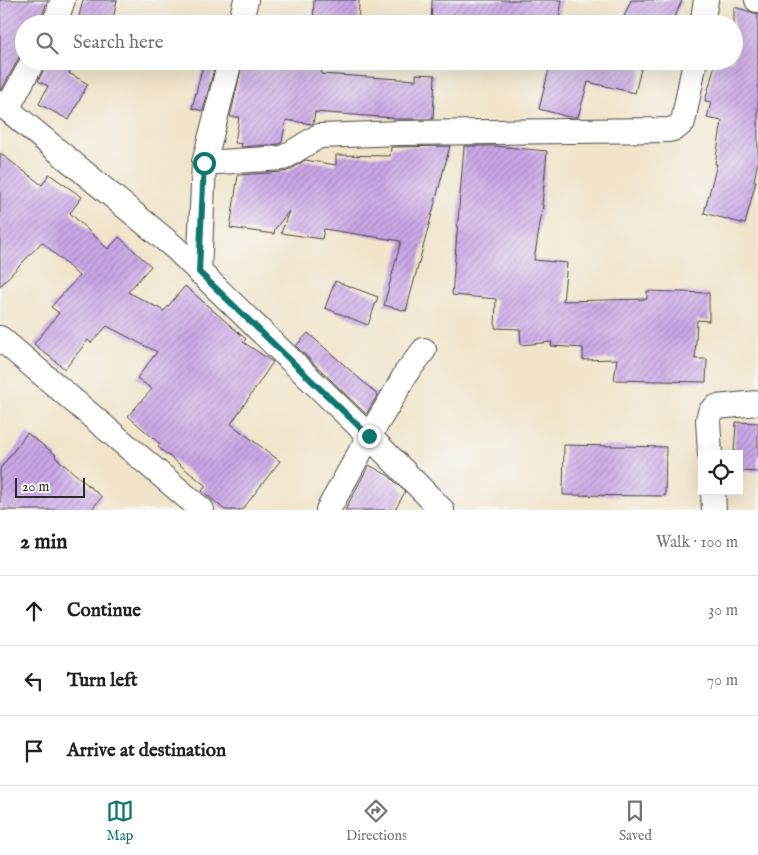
<!DOCTYPE html>
<html lang="en">
<head>
<meta charset="utf-8">
<style>
  :root { --surface:#fff; --page:#f2f2f2; --text:#202124; --muted:#757577; --line:#e0e0e0; --accent:#0f766e }
  body { margin:0; font-family:"IM FELL English",serif; background:var(--page); color:var(--text) }
  .controls { position:absolute; right:15px; bottom:15px; display:grid; overflow:hidden; border-radius:0px; box-shadow:0 5px 20px #0002 }
  .controls button { width:45px; height:45px; display:grid; place-items:center; padding:0; border:0; border-bottom:1px solid var(--line); background:var(--surface); color:var(--text); font:25px sans-serif }
  .scale { position:absolute; left:15px; bottom:12px; width:70px; box-sizing:border-box; padding-left:5px; border:2px solid #2b2b2b; border-top:0; font-size:14px; line-height:18px; white-space:nowrap; color:#2b2b2b; -webkit-text-stroke:4px #f6f6f2; paint-order:stroke }
  .stop { position:absolute; width:15px; height:15px; margin:-11px; border:4px solid #0f766e; border-radius:50%; background:#fff }
  .stop.end { background:#0f766e; border-color:#fff; box-shadow:0 1px 5px #0008 }
  .list { margin:0; padding:0; list-style:none }
  h2 { display:flex; justify-content:space-between; align-items:center; height:65px; margin:0; padding:0 20px; font-size:21px }
  h2 small { font-size:16px; font-weight:400; color:var(--muted) }
  .list li { display:grid; grid-template-columns:32px 1fr auto; gap:15px; align-items:center; box-sizing:border-box; height:70px; padding:0 20px; border-top:1px solid var(--line) }
  .list b { display:block; font-size:19px; white-space:nowrap }
  .list em { font-size:16px; font-style:normal; color:var(--muted) }
  .icon { flex:none; width:28px; height:28px; fill:none; stroke:currentColor; stroke-width:2; stroke-linecap:round; stroke-linejoin:round }
  .map { position:relative; flex:none; width:758px; height:510px; overflow:hidden }
  .search { position:absolute; background:var(--surface); box-shadow:0 5px 20px #0002; left:15px; right:15px; top:15px; height:55px; display:flex; align-items:center; gap:12px; box-sizing:border-box; padding:0 18px; border-radius:28px; color:var(--muted); font-size:19px }
  .sheet { height:275px; background:var(--surface) }
  nav { display:flex; justify-content:space-around; align-items:center; box-sizing:border-box; height:70px; border-top:1px solid var(--line); background:var(--surface); font-size:14px; color:var(--muted) }
  nav a { display:grid; justify-items:center; gap:2px }
  nav .on { color:var(--accent) }
  .map>svg:first-child { display:block }
  .building { fill:url(#building-hatch) }
  .lines { fill:none; stroke-linecap:round; stroke-linejoin:round }
  .minor-casing { stroke:#494743; stroke-width:26 }
  .minor { stroke:#fff; stroke-width:24 }
  .route { stroke:#0f766e; stroke-width:6 }
</style>
</head>
<body>
<div class="map">
<svg width="758" height="510" viewBox="0 0 758 510">
  <defs>
    <pattern id="building-hatch" width="6" height="6" patternUnits="userSpaceOnUse" patternTransform="scale(1.25)"><rect width="6" height="6" fill="#caa7e7"/><path d="M-1 1l2-2M0 6l6-6M5 7l2-2" fill="none" stroke="#a488bb"/></pattern>
  </defs>
  <rect width="100%" height="100%" fill="#f6f6f2"/>
  <filter id="ink" filterUnits="userSpaceOnUse"><feTurbulence type="fractalNoise" baseFrequency=".02" numOctaves="2"/><feDisplacementMap in="SourceGraphic" scale="10" xChannelSelector="R" yChannelSelector="G"/><feConvolveMatrix kernelMatrix="1 2 1 2 8 2 1 2 1" color-interpolation-filters="sRGB"/></filter>
  <filter id="wash" filterUnits="userSpaceOnUse"><feTurbulence type="fractalNoise" baseFrequency=".0096" numOctaves="4" result="noise"/><feDisplacementMap in="SourceGraphic" scale="20" xChannelSelector="R" yChannelSelector="G"/><feGaussianBlur stdDeviation="1.12" result="paint"/><feColorMatrix in="noise" values="0 0 0 0 0 0 0 0 0 0 0 0 0 0 0 0 0 1.4 0 .05"/><feComposite in="paint" operator="in"/></filter>
  <g filter="url(#wash)">
    <rect width="100%" height="100%" fill="#f1e4cb"/>
    <g id="blocks">
      <g class="building">
        <polygon points="0,0 48,0 41,18 39,24 24,24 24,51 21,54 2,89 0,90"/>
        <polygon points="83,0 117,0 112,24 77,24"/>
        <polygon points="314,0 359,0 358,24 313,24"/>
        <polygon points="432,0 562,0 558,24 546,24 498,16 498,24 431,24"/>
        <polygon points="631,0 682,0 672,24 621,24"/>
        <polygon points="734,7 758,14 758,161 754,181 756,181 745,224 704,213 717,164 715,164 722,121 707,118 711,102 705,101 716,61 734,61"/>
        <polygon points="47,61 75,61 69,73 88,84 69,120 39,104 48,86 38,81 45,68"/>
        <polygon points="204,61 216,61 203,111 192,108"/>
        <polygon points="243,61 282,61 322,70 321,74 416,80 416,74 435,75 433,119 393,119 393,118 315,112 313,124 312,124 286,120 282,142 279,144 241,147 242,144 235,143 239,117 230,117"/>
        <polygon points="551,61 643,61 635,93 588,82 578,117 569,117 539,109"/>
        <polygon points="450,146 406,311 384,305 401,241 324,229 322,239 281,233 289,211 275,229 274,234 230,228 238,175 284,172 290,170 305,160 336,165 336,155 390,156 391,147"/>
        <polygon points="464,146 495,146 547,151 542,205 543,205 534,260 567,263 563,301 647,299 647,291 709,293 709,321 697,320 695,359 707,359 706,382 614,380 617,359 583,360 583,348 551,346 552,342 521,345 520,329 495,328 496,299 452,295"/>
        <polygon points="0,153 42,185 49,174 82,197 70,213 108,249 119,237 151,266 128,292 164,311 185,286 246,339 243,342 273,362 231,424 280,461 242,510 225,510 202,491 206,486 158,447 160,444 128,416 152,389 137,378 157,352 107,326 91,343 88,340 65,369 34,344 59,313 51,307 79,276 42,242 0,286"/>
        <polygon points="335,281 378,297 368,325 325,308"/>
        <polygon points="308,333 378,395 366,414 296,346"/>
        <polygon points="736,422 758,423 758,472 739,471 739,454 734,454"/>
        <polygon points="27,433 56,455 55,457 102,497 91,510 0,510 0,469"/>
        <polygon points="564,445 666,447 665,496 563,495"/>
        <polygon points="369,465 389,476 405,492 395,510 345,510"/>
      </g>
    </g>
  </g>
  <g filter="url(#ink)">
    <use href="#blocks" fill-opacity="0" stroke="#494743" stroke-width="1"/>
    <g class="lines">
      <defs>
        <g id="minor">
          <polyline points="757,0 758,0"/>
          <polyline points="53,24 58,14 63,0"/>
          <polyline points="240,24 246,0"/>
          <polyline points="702,24 706,0"/>
          <polyline points="0,103 174,247 369,436 442,510"/>
          <polyline points="7,109 33,61"/>
          <polyline points="204,163 283,158 319,136 400,133 669,130 676,128 683,122 695,61"/>
          <polyline points="199,272 204,163 230,61"/>
          <polyline points="0,338 202,510"/>
          <polyline points="710,454 708,420 710,412 716,407 758,403"/>
          <polyline points="713,491 714,510"/>
          <polyline points="328,510 369,436 394,395 406,373 424,350"/>
        </g>
      </defs>
      <use href="#minor" class="minor-casing"/>
      <use href="#minor" class="minor"/>
    </g>
  </g>
  <g class="lines" filter="url(#ink)">
    <polyline class="route" points="204,163 199,272 369,436"/>
  </g>
</svg>
<div class="controls">
<button><svg class="icon" aria-label="locate" viewBox="0 0 24 24"><circle cx="12" cy="12" r="6"/><path d="M12 2v4M12 18v4M2 12h4M18 12h4"/></svg></button>
</div>
<div class="scale">20 m</div>
<div class="stop" style="left:204px;top:163px"></div>
<div class="stop end" style="left:369px;top:436px"></div>
<div class="search"><svg class="icon" aria-label="search" viewBox="0 0 24 24"><circle cx="10" cy="10" r="6"/><path d="M15 15l6 6"/></svg>Search here</div>
</div>
<section class="sheet">
<h2>2 min<small>Walk · 100 m</small></h2>
<ul class="list">
<li><svg class="icon" aria-label="ahead" viewBox="0 0 24 24"><path d="M12 20V5M6 11l6-6 6 6"/></svg><div><b>Continue</b></div><em>30 m</em></li>
<li><svg class="icon" aria-label="left" viewBox="0 0 24 24"><path d="M17 20v-9H6M10 6l-5 5 5 5"/></svg><div><b>Turn left</b></div><em>70 m</em></li>
<li><svg class="icon" aria-label="arrive" viewBox="0 0 24 24"><path d="M6 21V4h12l-3 4 3 4H6"/></svg><div><b>Arrive at destination</b></div></li>
</ul>
</section>
<nav>
<a class="on"><svg class="icon" aria-label="map" viewBox="0 0 24 24"><path d="M3 6l6-2 6 2 6-2v14l-6 2-6-2-6 2zM9 4v14M15 6v14"/></svg>Map</a>
<a><svg class="icon" aria-label="directions" viewBox="0 0 24 24"><path d="M12 3l9 9-9 9-9-9zM9 14v-3h6M13 9l2 2-2 2"/></svg>Directions</a>
<a><svg class="icon" aria-label="saved" viewBox="0 0 24 24"><path d="M7 4h10v16l-5-4-5 4z"/></svg>Saved</a>
</nav>
</body>
</html>
